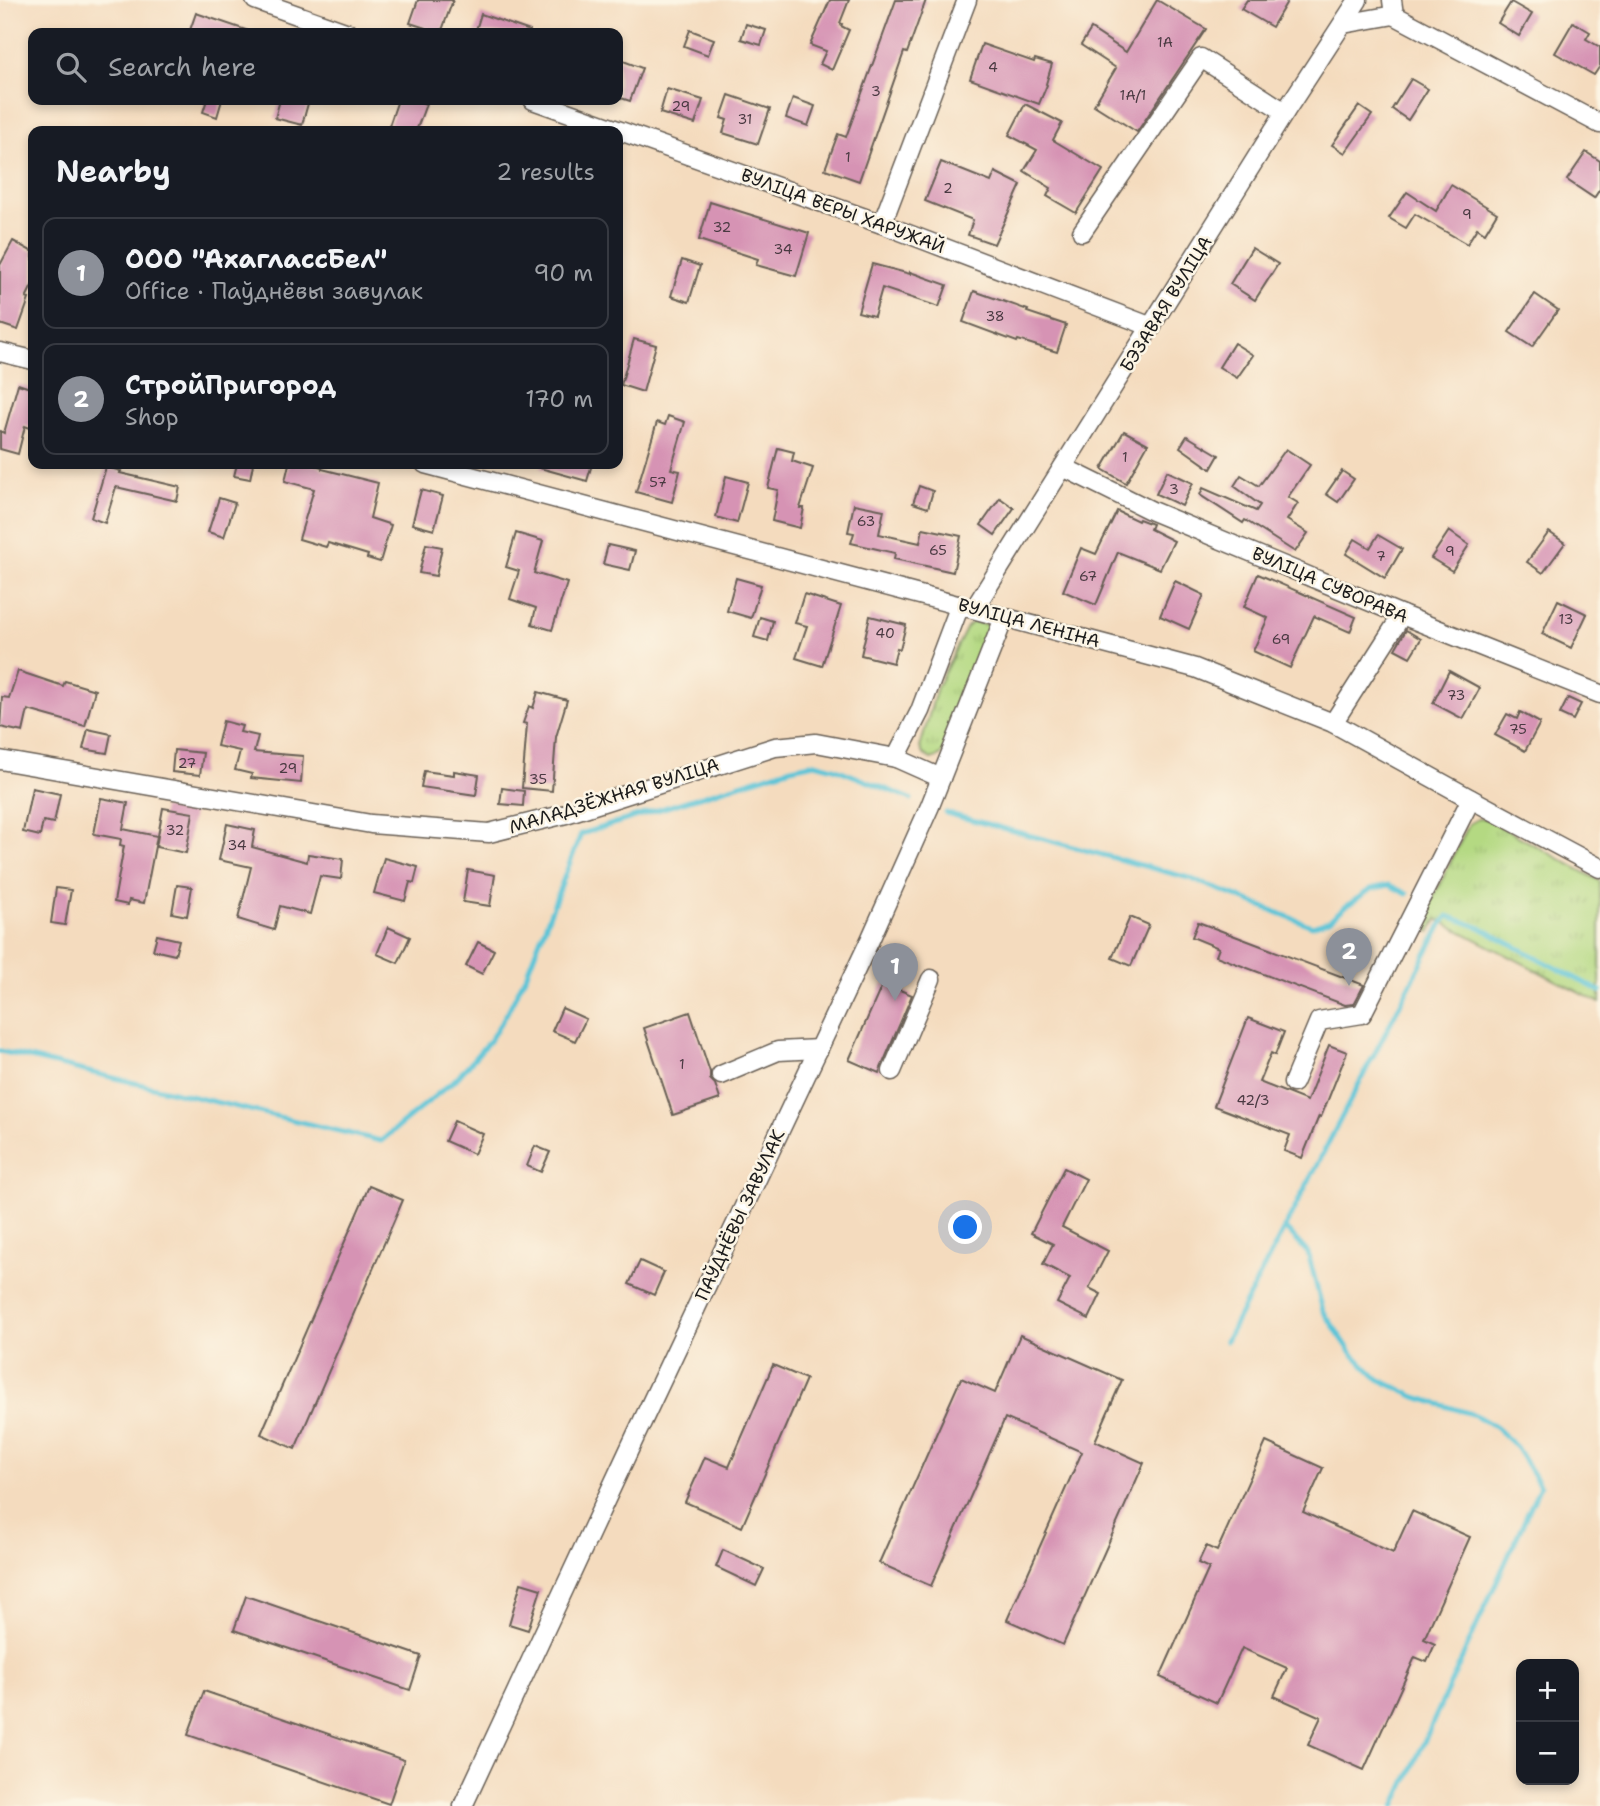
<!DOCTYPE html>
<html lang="en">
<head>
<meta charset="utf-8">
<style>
  :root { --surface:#171b24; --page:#242831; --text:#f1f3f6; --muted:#9ea1a6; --line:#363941; --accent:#8c9099 }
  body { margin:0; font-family:"Shantell Sans",sans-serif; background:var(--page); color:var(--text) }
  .controls { position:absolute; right:21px; bottom:21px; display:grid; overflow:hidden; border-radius:14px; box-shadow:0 4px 10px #0003 }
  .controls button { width:63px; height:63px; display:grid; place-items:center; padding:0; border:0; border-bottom:2px solid var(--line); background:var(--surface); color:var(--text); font:35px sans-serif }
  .you { position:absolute; left:966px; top:1228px; width:24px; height:24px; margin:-18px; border:5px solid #fff; border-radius:50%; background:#1a73e8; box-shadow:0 0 0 10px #1a73e833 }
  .badge { display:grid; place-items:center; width:46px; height:46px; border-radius:50%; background:var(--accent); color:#fff; font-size:23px; font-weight:700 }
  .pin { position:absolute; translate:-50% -58px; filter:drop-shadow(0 2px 4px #0008) }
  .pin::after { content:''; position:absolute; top:37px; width:24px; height:21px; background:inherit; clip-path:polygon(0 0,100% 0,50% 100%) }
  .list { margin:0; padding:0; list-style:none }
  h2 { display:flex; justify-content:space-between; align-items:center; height:91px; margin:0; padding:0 28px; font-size:30px }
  h2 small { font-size:23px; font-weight:400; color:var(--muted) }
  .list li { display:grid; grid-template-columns:46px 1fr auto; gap:21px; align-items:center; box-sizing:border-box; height:112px; margin:0 14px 14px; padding:0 14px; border:2px solid var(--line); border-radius:14px }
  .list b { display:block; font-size:26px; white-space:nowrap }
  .list p { margin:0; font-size:23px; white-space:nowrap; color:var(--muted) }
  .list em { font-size:23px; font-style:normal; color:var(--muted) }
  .icon { flex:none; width:38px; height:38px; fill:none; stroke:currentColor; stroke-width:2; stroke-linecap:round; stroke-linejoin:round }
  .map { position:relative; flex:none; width:1600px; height:1806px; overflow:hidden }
  .search { position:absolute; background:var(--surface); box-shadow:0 4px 10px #0003; left:28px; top:28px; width:595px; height:77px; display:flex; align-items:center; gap:18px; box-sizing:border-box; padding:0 24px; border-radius:14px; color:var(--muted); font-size:26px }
  .panel { position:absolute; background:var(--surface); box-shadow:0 4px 10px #0003; left:28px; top:126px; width:595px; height:343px; border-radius:14px }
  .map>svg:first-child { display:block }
  .grass { fill:url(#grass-tufts); stroke:#687a4f; stroke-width:2 }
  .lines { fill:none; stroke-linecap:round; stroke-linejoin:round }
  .stream { stroke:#5bc4d7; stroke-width:5 }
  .building { fill:#d693b4 }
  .minor-casing { stroke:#685f55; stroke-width:21 }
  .minor { stroke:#fff; stroke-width:18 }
  .labels { text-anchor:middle; stroke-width:5; stroke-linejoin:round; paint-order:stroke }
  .number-label { font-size:14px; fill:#4a3a42 }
  .street-label { font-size:18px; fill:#1c1c1c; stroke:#fcf5e5 }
</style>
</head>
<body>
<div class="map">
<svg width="1600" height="1806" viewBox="0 0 1600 1806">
  <defs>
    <pattern id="grass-tufts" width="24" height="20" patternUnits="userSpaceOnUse" patternTransform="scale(1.75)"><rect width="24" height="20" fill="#b4d982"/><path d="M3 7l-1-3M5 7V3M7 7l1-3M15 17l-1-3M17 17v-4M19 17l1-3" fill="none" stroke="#9aba70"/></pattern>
  </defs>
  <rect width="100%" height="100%" fill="#fcf5e5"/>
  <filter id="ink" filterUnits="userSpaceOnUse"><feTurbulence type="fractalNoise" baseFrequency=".0143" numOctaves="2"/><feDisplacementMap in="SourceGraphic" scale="14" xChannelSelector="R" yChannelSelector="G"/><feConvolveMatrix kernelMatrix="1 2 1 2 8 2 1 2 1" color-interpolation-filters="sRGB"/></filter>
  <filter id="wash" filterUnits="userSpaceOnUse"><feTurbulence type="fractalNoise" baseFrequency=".00686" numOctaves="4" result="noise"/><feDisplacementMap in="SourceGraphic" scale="28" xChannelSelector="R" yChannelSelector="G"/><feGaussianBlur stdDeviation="1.57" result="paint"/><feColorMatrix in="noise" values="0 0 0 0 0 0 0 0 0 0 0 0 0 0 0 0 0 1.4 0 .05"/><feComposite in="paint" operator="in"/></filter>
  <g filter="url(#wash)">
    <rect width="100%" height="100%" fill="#f4dbbe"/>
    <g class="grass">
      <polygon points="973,622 988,625 991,631 944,751 940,756 931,759 923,754 920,748 937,687 967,627"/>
      <polygon points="1478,819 1487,819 1600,881 1600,1003 1437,919 1430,932 1420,925 1469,824"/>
    </g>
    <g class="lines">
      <g class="stream">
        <polyline points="946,813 1189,878 1312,926 1330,920 1345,907 1371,889 1389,885 1407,894"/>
        <polyline points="0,1051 381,1141 458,1077 490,1040 507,1013 527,973 581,834 791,768 815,763 834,768 911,799"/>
        <polyline points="1284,1227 1308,1253 1323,1311 1351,1352 1378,1379 1416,1397 1475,1415 1494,1426 1516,1447 1540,1486 1395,1806"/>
        <polyline points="1226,1341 1441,925 1448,916 1479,927 1600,991"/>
      </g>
    </g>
    <g id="blocks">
      <g class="building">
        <polygon points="418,0 453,0 441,33 410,23"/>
        <polygon points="830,0 849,0 840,23 842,24 841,26 849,30 832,70 820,64 826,51 810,45"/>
        <polygon points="896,0 926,0 907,53 904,52 859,181 825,169 838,134 846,137"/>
        <polygon points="1157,0 1206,29 1137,132 1094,105 1116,68 1081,45 1091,29 1126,52"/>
        <polygon points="1247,0 1288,0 1272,27 1241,9"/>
        <polygon points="1511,2 1532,14 1519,36 1498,23"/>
        <polygon points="196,13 249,31 248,33 189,33"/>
        <polygon points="481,14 530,31 530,33 475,33"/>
        <polygon points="1573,22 1590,32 1586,39 1600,47 1600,66 1594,75 1555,53"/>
        <polygon points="746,24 766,30 761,45 741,39"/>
        <polygon points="690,30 714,39 708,55 684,46"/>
        <polygon points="982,44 1034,62 1035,59 1052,64 1046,84 1047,85 1039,104 970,79"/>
        <polygon points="618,59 642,68 630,101 618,97"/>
        <polygon points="1411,79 1428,89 1408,120 1392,109"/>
        <polygon points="667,89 703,100 695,124 660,113"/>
        <polygon points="729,95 770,109 758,144 723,133 727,120 721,118"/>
        <polygon points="793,98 815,106 808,126 786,118"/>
        <polygon points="207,100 222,100 217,117 203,112"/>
        <polygon points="280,100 309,100 302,125 275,118"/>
        <polygon points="398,100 415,100 426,104 416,131 405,131 389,126"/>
        <polygon points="1025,104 1062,123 1053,140 1103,170 1076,213 1047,196 1051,188 1024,171 1037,150 1009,135"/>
        <polygon points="1359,106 1372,115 1345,153 1332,145"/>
        <polygon points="1586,152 1600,161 1600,189 1594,198 1567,180"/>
        <polygon points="941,162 991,182 995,172 1021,185 994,244 968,235 973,220 925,201"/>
        <polygon points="1451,185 1497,213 1485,233 1477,228 1467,244 1415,214 1406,228 1389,218 1407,192 1436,211"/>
        <polygon points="710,202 809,233 796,276 756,265 758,259 699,240"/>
        <polygon points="13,241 33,252 33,284 26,298 29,299 18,330 0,324 0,265"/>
        <polygon points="1252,248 1278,264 1255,300 1230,284"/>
        <polygon points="682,260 700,266 689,302 671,296"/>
        <polygon points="872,264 910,274 910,272 947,285 939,307 882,288 874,316 858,312"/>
        <polygon points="974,291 1028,310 1027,312 1066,325 1057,352 1018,340 1017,342 963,322"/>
        <polygon points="1535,294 1558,310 1532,347 1509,332"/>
        <polygon points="634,339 656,345 643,392 621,385"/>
        <polygon points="1234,343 1253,355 1237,378 1219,367"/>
        <polygon points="18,384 33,389 33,429 25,426 18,454 0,449 0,431 4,433"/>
        <polygon points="668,416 685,422 671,469 680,471 672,502 636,492 657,422 665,425"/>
        <polygon points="1124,431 1148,444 1126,483 1102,469"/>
        <polygon points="1187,436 1219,455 1211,469 1180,447"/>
        <polygon points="778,448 794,452 792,461 813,468 800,508 804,508 800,528 772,521 778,490 768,488"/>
        <polygon points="1286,449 1310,465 1288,497 1298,503 1287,520 1308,533 1295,552 1245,520 1243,523 1200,495 1203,488 1256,511 1260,505 1234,486 1241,475 1259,486"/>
        <polygon points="237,464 253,464 250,479 234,476"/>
        <polygon points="289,464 311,464 322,467 322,469 378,483 370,518 391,525 380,562 367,558 368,555 328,543 326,547 299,539 314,489 285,481"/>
        <polygon points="541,464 592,464 587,481 540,468"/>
        <polygon points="106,467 121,471 120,473 180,487 177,501 116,487 105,523 91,518"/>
        <polygon points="1167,471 1193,483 1182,506 1156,494"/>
        <polygon points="1342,471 1354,479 1338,502 1326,494"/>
        <polygon points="726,476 748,482 737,523 716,517"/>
        <polygon points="919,486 933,491 928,508 913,503"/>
        <polygon points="421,490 443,496 434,530 412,524"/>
        <polygon points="219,498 235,503 224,537 208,532"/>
        <polygon points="1000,498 1014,508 995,535 981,525"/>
        <polygon points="854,504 884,510 879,534 920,543 923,528 961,536 953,572 894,559 895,553 851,543 854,533 848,532"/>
        <polygon points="1117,511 1138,521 1139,519 1152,524 1150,529 1174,541 1160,569 1118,552 1096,605 1063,591 1081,548 1096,554"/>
        <polygon points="1449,531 1469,545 1452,571 1431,558"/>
        <polygon points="1549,532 1565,543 1543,573 1527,562"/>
        <polygon points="516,533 543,541 534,573 567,583 552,630 532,624 536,608 510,599 519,571 506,567"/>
        <polygon points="1378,535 1402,549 1385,578 1346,554 1355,539 1370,548"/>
        <polygon points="426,544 442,547 436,576 419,573"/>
        <polygon points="608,545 635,551 630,570 603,564"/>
        <polygon points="1258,574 1356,617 1350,632 1314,616 1290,668 1253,651 1268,618 1244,607"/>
        <polygon points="736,578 761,585 751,618 727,611"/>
        <polygon points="1175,581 1204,595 1189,629 1160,616"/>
        <polygon points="804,594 841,606 822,666 796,658 807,626 795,623"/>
        <polygon points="1558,600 1587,614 1571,648 1542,634"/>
        <polygon points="870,616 906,625 900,649 897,648 893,663 861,655"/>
        <polygon points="760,617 773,621 768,641 754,637"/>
        <polygon points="1406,630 1421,639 1410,657 1395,649"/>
        <polygon points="18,671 63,686 65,681 95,690 85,726 28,710 23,732 0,727 2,697 9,698"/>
        <polygon points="1449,671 1480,688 1463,719 1433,703"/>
        <polygon points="538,692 567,700 556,737 552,791 522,788 527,724 523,723 529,706 533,708"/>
        <polygon points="1568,698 1581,704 1573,720 1560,714"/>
        <polygon points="1520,712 1540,723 1525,751 1495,735 1507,714 1517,719"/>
        <polygon points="223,721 242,726 240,732 258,736 254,752 303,756 301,783 251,778 252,774 235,770 240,751 217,746"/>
        <polygon points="88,729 111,734 107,753 83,749"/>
        <polygon points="174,750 203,753 200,775 172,772"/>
        <polygon points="424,771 454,775 454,771 479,775 476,795 421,787"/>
        <polygon points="32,788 60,794 54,823 43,821 40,836 23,832"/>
        <polygon points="502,788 524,791 523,806 500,804"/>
        <polygon points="101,798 128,803 123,829 157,836 144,903 129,900 128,905 114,902 124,846 120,845 121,839 94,834"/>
        <polygon points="163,808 193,813 186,853 156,847"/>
        <polygon points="227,824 255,830 252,847 307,862 308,854 343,859 341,879 320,876 310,914 280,906 274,930 238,919 251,867 219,860"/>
        <polygon points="384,858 418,867 414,883 410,882 405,901 374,893"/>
        <polygon points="468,870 495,875 490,906 463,902"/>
        <polygon points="177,885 192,887 187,916 172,913"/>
        <polygon points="56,888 71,890 65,925 51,923"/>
        <polygon points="1130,917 1149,925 1131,966 1112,958"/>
        <polygon points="1198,922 1364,985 1354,1004 1345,1005 1216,956 1219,948 1192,937"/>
        <polygon points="388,927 410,937 398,963 377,954"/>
        <polygon points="157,935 179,940 175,955 153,950"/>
        <polygon points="478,942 494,950 482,974 466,966"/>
        <polygon points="883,983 912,995 879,1073 849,1060"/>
        <polygon points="562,1008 586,1019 575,1041 552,1031"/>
        <polygon points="690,1012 710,1072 710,1079 715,1084 720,1099 673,1115 644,1028"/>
        <polygon points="1248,1018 1284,1032 1275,1055 1271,1053 1259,1082 1307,1101 1329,1045 1347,1052 1321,1117 1319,1116 1302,1158 1284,1151 1290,1135 1214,1106"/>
        <polygon points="454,1121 483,1134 474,1154 445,1141"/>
        <polygon points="535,1146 550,1152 541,1172 527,1166"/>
        <polygon points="1064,1168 1086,1179 1062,1227 1108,1251 1089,1288 1101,1294 1089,1319 1057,1303 1070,1278 1043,1264 1053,1244 1031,1233"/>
        <polygon points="369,1186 403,1200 295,1449 261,1434"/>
        <polygon points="640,1261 664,1272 654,1295 629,1284"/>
        <polygon points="1020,1335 1122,1380 1095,1441 1144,1463 1063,1645 1007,1620 1082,1452 1005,1418 931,1586 879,1563 961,1378 995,1393"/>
        <polygon points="773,1365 806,1379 742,1527 685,1502 705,1457 729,1467"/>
        <polygon points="1266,1442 1323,1468 1303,1512 1393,1553 1412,1511 1470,1537 1424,1639 1435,1644 1427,1662 1415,1657 1364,1770 1308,1745 1321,1717 1274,1696 1287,1668 1242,1648 1217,1703 1160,1677 1209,1568 1198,1563 1206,1546 1217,1551"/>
        <polygon points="723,1550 764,1569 756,1586 716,1567"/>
        <polygon points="521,1583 541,1589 528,1630 509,1624"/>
        <polygon points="246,1596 421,1656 410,1690 234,1630"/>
        <polygon points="204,1691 404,1760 389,1804 188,1735"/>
      </g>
    </g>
  </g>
  <g filter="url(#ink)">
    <use href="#blocks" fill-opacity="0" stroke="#685f55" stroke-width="2"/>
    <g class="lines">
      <defs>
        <g id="minor">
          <polyline points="255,0 348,33"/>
          <polyline points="1392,0 1394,15 1600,124"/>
          <polyline points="1343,24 1394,15"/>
          <polyline points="533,100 882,224 1152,327"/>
          <polyline points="882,224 967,0"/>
          <polyline points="1082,232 1201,58 1285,112"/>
          <polyline points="0,352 33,360"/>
          <polyline points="425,464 1195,668 1333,723 1471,799 1600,868"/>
          <polyline points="1063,467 1152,511 1402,615 1600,694"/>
          <polyline points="974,609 1285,112 1358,0"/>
          <polyline points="1333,723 1402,615"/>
          <polyline points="896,758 941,778"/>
          <polyline points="0,760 371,824 489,833 566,814 775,747 816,743 896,758 920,711 960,605"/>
          <polyline points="892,1071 931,979"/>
          <polyline points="721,1075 778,1051 819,1049"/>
          <polyline points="1293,1083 1319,1021 1362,1014 1471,799"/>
          <polyline points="463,1806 635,1437 870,940 930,806 1004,618"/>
        </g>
      </defs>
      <use href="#minor" class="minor-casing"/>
      <use href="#minor" class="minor"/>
    </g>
  </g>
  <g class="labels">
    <g class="number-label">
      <text x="1165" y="47">1А</text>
      <text x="993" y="72">4</text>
      <text x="876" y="96">3</text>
      <text x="1133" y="100">1А/1</text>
      <text x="681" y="111">29</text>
      <text x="745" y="124">31</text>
      <text x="848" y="162">1</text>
      <text x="948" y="193">2</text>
      <text x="1467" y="219">9</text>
      <text x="722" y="232">32</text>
      <text x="783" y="254">34</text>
      <text x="995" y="321">38</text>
      <text x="1125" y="462">1</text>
      <text x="658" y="487">57</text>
      <text x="1174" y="494">3</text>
      <text x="866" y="526">63</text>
      <text x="938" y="555">65</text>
      <text x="1450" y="556">9</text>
      <text x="1381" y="561">7</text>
      <text x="1088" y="581">67</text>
      <text x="1566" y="624">13</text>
      <text x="885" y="638">40</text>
      <text x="1281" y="644">69</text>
      <text x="1456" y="700">73</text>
      <text x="1518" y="734">75</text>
      <text x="187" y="768">27</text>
      <text x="288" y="773">29</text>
      <text x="538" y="784">35</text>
      <text x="175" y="835">32</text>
      <text x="237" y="850">34</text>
      <text x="682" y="1069">1</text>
      <text x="1253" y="1105">42/3</text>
    </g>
    <g class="street-label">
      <text transform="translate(843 211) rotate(20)" y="6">ВУЛІЦА ВЕРЫ ХАРУЖАЙ</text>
      <text transform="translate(1166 304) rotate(-58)" y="6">БЭЗАВАЯ ВУЛІЦА</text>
      <text transform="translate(1330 585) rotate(23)" y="6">ВУЛІЦА СУВОРАВА</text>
      <text transform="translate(1029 623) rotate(15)" y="6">ВУЛІЦА ЛЕНІНА</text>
      <text transform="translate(614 796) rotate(-17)" y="6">МАЛАДЗЁЖНАЯ ВУЛІЦА</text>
      <text transform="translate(740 1215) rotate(-65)" y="6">ПАЎДНЁВЫ ЗАВУЛАК</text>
    </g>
  </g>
</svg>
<div class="controls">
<button>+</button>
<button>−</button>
</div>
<div class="you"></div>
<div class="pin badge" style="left:895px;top:1001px">1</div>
<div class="pin badge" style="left:1349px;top:986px">2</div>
<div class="search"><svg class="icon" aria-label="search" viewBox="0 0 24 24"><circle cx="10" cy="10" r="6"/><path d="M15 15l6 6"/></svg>Search here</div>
<section class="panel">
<h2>Nearby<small>2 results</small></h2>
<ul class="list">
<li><span class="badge">1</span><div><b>ООО &quot;АхаглассБел&quot;</b><p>Office · Паўднёвы завулак</p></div><em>90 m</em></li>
<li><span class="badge">2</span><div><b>СтройПригород</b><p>Shop</p></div><em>170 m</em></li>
</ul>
</section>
</div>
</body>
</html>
